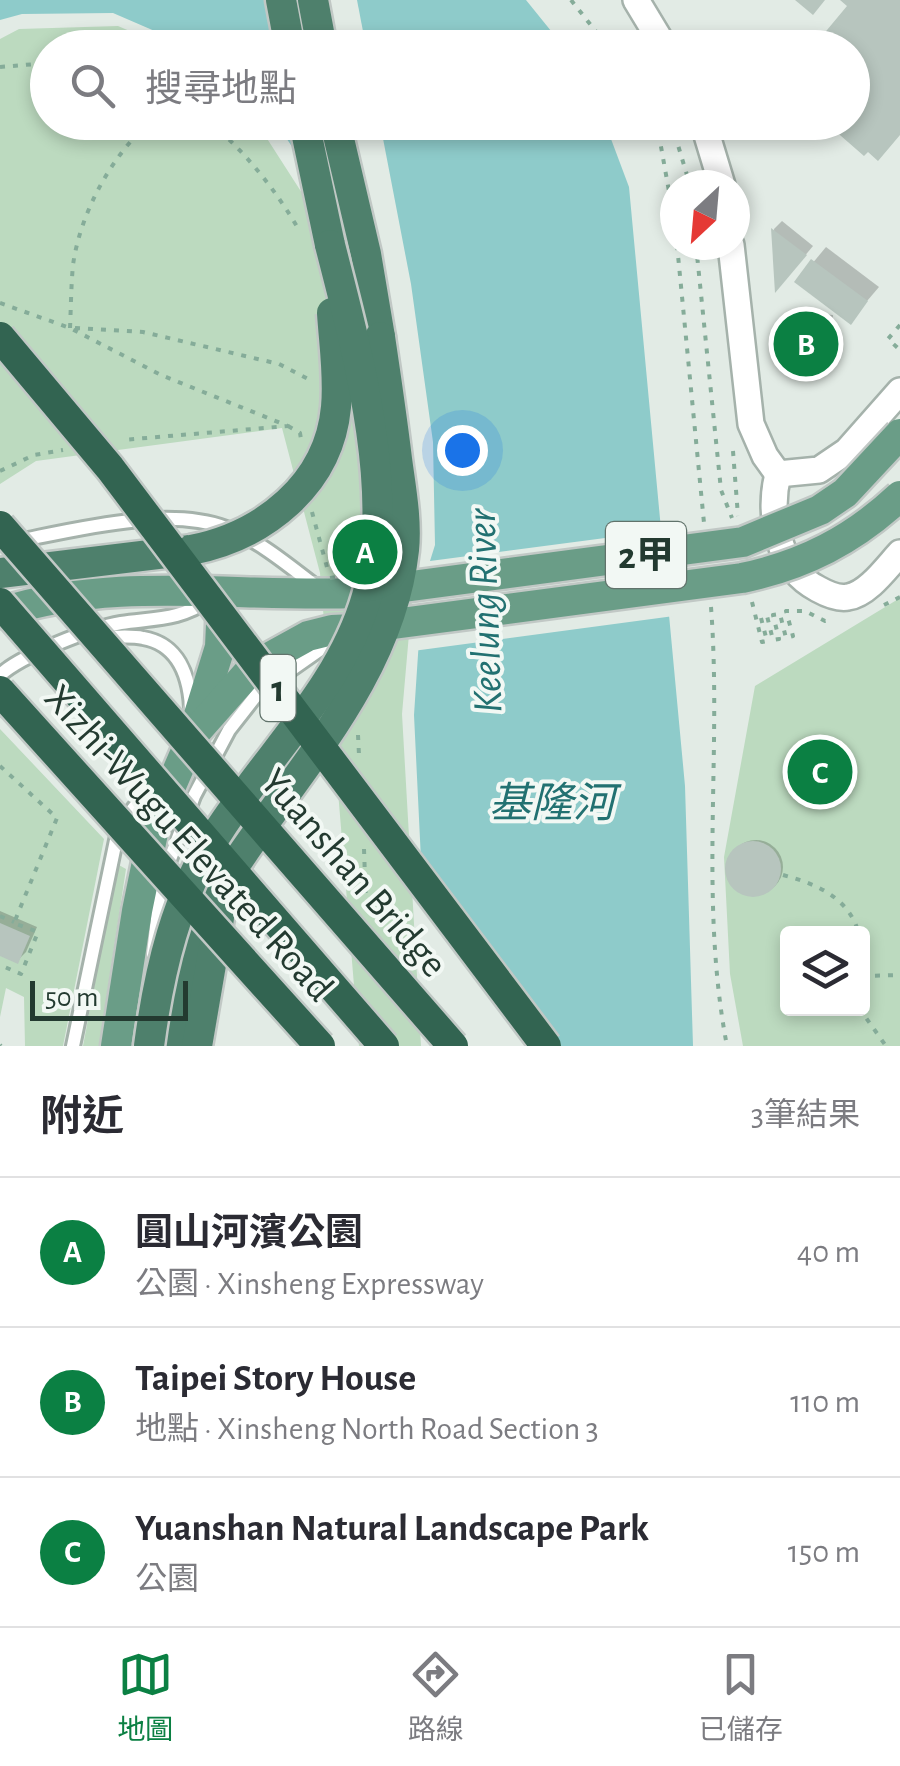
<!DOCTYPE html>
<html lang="zh-TW">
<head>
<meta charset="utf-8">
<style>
  :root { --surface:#fff; --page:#f7f7f7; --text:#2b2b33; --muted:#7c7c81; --line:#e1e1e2; --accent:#0b8043 }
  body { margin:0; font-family:"Alegreya Sans","Noto Sans TC",sans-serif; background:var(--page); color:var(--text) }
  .controls { position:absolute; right:30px; bottom:30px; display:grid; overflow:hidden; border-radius:10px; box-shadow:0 5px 15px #0003 }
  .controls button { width:90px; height:90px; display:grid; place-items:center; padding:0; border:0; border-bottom:2px solid var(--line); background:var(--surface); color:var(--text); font:50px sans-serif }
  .compass { position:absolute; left:660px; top:170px; width:90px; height:90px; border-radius:50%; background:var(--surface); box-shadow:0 5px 15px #0003; rotate:206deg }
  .scale { position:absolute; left:30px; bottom:25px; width:158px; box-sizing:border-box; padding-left:10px; border:5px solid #233a30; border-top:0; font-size:28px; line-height:35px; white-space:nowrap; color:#233a30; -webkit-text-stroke:8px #f2f8f4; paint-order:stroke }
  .you { position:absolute; left:462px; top:450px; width:35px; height:35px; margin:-25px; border:8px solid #fff; border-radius:50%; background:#1a73e8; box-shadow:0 0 0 15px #1a73e833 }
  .badge { display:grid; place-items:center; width:65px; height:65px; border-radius:50%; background:var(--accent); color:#fff; font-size:32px; font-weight:700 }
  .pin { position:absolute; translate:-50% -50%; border:5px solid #fff; box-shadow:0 2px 10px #0006 }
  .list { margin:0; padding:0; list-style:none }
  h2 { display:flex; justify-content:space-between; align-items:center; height:130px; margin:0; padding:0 40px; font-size:42px }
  h2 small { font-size:32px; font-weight:400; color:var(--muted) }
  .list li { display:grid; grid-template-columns:65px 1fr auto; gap:30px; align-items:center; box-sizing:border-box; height:150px; padding:0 40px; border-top:2px solid var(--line) }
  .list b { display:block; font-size:38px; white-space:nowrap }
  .list p { margin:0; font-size:32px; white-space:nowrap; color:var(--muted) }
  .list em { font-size:32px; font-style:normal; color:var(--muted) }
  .icon { flex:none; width:55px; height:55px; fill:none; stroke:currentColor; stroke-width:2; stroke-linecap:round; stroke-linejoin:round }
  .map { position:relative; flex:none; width:900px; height:1046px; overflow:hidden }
  .search { position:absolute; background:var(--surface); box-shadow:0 5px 15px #0003; left:30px; right:30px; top:30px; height:110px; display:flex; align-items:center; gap:25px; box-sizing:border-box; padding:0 35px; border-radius:55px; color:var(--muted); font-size:38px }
  .sheet { height:580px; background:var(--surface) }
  nav { display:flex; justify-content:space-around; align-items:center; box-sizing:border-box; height:140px; border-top:2px solid var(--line); background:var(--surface); font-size:28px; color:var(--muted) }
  nav a { display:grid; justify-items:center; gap:5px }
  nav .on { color:var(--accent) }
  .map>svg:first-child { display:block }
  .green { fill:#bcdabf; fill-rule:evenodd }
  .water { fill:#8ecbca }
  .pier { fill:#e2ebe5 }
  .shadow { fill:#0003 }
  .building { fill:#b7c5be }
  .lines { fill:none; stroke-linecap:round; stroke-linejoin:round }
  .service-casing { stroke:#a5b2ab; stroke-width:18 }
  .minor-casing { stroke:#a5b2ab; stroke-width:30 }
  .primary-casing { stroke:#c1c8c5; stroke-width:35 }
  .trunk-casing { stroke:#c1c8c5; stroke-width:35 }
  .path { stroke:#85ac99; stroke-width:4; stroke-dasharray:5 8; stroke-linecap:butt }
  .service { stroke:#fff; stroke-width:12 }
  .minor { stroke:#fff; stroke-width:25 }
  .primary { stroke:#6a9d87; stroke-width:30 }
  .trunk { stroke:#4e806c; stroke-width:30 }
  .primary-bridge-casing { stroke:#c1c8c5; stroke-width:35; stroke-linecap:butt }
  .trunk-bridge-casing { stroke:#c1c8c5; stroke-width:35; stroke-linecap:butt }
  .motorway-bridge-casing { stroke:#c1c8c5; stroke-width:35; stroke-linecap:butt }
  .path-bridge { stroke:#85ac99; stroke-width:4; stroke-dasharray:5 8; stroke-linecap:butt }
  .primary-bridge { stroke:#6a9d87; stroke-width:30 }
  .trunk-bridge { stroke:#4e806c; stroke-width:30 }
  .motorway-bridge { stroke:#326451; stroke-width:30 }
  .labels { text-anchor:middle; stroke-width:8; stroke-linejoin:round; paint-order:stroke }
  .shield { fill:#f2f8f4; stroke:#61736b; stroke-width:2.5 }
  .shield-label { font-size:38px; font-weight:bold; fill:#233a30 }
  .street-label { font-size:40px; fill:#233a30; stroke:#f2f8f4 }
  .water-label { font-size:42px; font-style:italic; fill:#227171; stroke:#f2f8f4 }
</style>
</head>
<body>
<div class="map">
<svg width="900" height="1046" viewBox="0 0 900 1046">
  <rect width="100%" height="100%" fill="#e2ebe5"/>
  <g class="green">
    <polygon points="118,26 167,47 48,48 48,122 257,123 381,316 418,531 402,714 421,1046 359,1046 320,573 282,428 36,461 0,484 0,39 19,29"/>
    <path d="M900 598V1046H743L730 974 724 857 755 686ZM788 934H862V1008H788Z"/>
    <polygon points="0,729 104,839 63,1046 25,1046 24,997 6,988 0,1017"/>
    <polygon points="117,864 126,869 99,1046 83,1046"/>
  </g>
  <g class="water">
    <polygon points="0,0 526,0 564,47 194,48 113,13 22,14 0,20"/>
    <polygon points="276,123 605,123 629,187 685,786 693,1046 430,1046 414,715 426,534 390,312 335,210"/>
  </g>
  <g class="pier">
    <polygon points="272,0 357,0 366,47 281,47"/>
    <polygon points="295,123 380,123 411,284 433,442 435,545 430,561 666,530 674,616 413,651 421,534 385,313 330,213"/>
    <polygon points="422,901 533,1046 430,1046"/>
  </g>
  <g class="shadow">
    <polygon points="782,221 813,246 778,288 774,229"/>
    <polygon points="826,247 879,287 850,321 797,282"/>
    <polygon points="793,312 833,315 832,335 837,335 837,345 819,365 785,321"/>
    <circle cx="756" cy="867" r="27"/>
    <polygon points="0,911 37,927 26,952 17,961 0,953"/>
  </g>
  <g class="building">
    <polygon points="795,0 825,0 813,15"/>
    <polygon points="840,0 900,0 900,135 878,161 868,152 864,156 825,122 852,122 852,48 812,48 847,6"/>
    <polygon points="771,228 807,255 775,293"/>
    <polygon points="811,259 868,301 851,325 794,282"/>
    <polygon points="782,320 826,323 825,343 830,343 829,356 821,356 820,368 796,367 793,349 781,345"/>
    <circle cx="753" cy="869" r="28"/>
    <polygon points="0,923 30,936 18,964 0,956"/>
  </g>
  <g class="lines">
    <defs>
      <g id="service">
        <path d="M18 541C78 529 168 506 226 528 259 540 289 566 317 587"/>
        <path d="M101 636C115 638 129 635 143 638 178 644 189 675 191 707"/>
        <path d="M0 675C22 655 91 628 121 623 156 618 181 620 210 599"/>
        <polyline points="153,954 161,883 194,796 229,730 258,693 335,639"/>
        <polyline points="73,1046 119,826 154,783"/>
      </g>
      <g id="minor">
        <polyline points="636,0 665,48"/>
        <polyline points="703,122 722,185"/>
        <polyline points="731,245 751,424 765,456 778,474"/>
        <path d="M778 474C768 514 777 568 818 589 827 594 838 599 848 597 868 594 887 567 900 553"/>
        <polyline points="778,474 819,470 847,451 900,391"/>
      </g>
      <g id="primary">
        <path d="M0 613C114 575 239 598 356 593"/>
        <polyline points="198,718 220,647 222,602"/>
        <polyline points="116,1046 137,911 155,823 193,735 254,666 308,636 332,630 355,629"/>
      </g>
      <g id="trunk">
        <polyline points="281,0 290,48"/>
        <polyline points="313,0 322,48"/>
        <polyline points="304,122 330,245"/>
        <polyline points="335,122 366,254 380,337"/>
        <polyline points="0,573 191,550"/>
        <path d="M172 1046C182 970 200 925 239 859"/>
        <polyline points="197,1046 219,918"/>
      </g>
    </defs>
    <use href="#service" class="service-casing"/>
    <use href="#minor" class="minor-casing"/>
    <use href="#primary" class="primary-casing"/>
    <use href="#trunk" class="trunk-casing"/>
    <g class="path">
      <polyline points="571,0 609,48"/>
      <polyline points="0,67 48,63"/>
      <path d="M210 122C245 152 276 190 299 230"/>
      <polyline points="652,122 660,141 675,225"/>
      <polyline points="671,122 690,185"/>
      <polyline points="677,245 704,523"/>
      <polyline points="696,245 721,490 732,518"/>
      <polyline points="0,303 70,328 161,375 288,426 122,440"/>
      <polyline points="900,325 888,339 900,350"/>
      <path d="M70 328C71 307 71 286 73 265 80 214 111 156 150 122"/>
      <polyline points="75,328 143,332 279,364 312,381"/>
      <polyline points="288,426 300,433 301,439"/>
      <polyline points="733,451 738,516"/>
      <polyline points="0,471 34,455 63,450"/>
      <polyline points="312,512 328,571"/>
      <polyline points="752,602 762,642 767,641 761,618 767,616 773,640 779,639 773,615 780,614 786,638 793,636 786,611 805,611 825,621 832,620"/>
      <polyline points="884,605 900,597"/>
      <path d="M711 607C722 753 699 901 727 1046"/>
      <polyline points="358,735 359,755"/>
      <polyline points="0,766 57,818 14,923 38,932 21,974 0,965"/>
      <polyline points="364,849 366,905"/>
      <path d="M783 875C816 884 849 897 859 934"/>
      <polyline points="0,916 14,922"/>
      <polyline points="862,976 900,975"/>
      <polyline points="859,1008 886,1046"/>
      <polyline points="0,1045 1,1046"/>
    </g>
    <use href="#service" class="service"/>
    <use href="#minor" class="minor"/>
    <use href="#primary" class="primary"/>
    <use href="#trunk" class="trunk"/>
    <defs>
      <g id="primary-bridge">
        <polyline points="374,591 743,542 820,510 845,493 900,434"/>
        <path d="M363 628 742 578C804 565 853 540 900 496"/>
      </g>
      <g id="trunk-bridge">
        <path d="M191 550C263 536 329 485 336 407 339 377 334 344 332 313"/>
        <path d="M239 859C304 763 391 670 404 550 407 520 401 489 397 459 392 418 386 377 380 337"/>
        <path d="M149 1046C159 970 176 897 218 832 268 754 341 687 367 596 397 493 356 347 330 245"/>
      </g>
      <g id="motorway-bridge">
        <polyline points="0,337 110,468 546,1046"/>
        <polyline points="0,526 453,1046"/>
        <polyline points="0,603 384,1046"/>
        <polyline points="0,691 320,1046"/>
      </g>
    </defs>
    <use href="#primary-bridge" class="primary-bridge-casing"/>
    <use href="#trunk-bridge" class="trunk-bridge-casing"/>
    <use href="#motorway-bridge" class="motorway-bridge-casing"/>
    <polyline class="path-bridge" points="330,578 345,576"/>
    <use href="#primary-bridge" class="primary-bridge"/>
    <use href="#trunk-bridge" class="trunk-bridge"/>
    <use href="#motorway-bridge" class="motorway-bridge"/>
  </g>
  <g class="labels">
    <g class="shield">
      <rect x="606" y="522" width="80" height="66" rx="8"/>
      <rect x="260.5" y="655" width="35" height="66" rx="8"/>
    </g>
    <g class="shield-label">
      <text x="646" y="568">2甲</text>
      <text x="278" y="701">1</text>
    </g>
    <g class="street-label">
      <text transform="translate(190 842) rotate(48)" y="14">Xizhi-Wugu Elevated Road</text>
      <text transform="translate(355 872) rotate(49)" y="14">Yuanshan Bridge</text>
    </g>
    <g class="water-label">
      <text transform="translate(483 611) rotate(-92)" y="15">Keelung River</text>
      <text x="552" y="817">基隆河</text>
    </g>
  </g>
</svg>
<div class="controls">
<button><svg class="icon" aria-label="layers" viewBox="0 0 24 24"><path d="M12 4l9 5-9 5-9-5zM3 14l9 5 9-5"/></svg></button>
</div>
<svg class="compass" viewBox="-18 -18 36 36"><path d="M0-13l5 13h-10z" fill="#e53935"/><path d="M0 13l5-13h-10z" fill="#7c7c81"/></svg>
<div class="scale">50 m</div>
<div class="you"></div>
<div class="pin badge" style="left:365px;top:552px">A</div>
<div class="pin badge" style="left:806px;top:344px">B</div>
<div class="pin badge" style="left:820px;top:772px">C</div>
<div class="search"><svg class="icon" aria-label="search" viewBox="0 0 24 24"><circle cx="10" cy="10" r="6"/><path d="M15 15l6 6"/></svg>搜尋地點</div>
</div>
<section class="sheet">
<h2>附近<small>3筆結果</small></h2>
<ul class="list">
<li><span class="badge">A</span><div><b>圓山河濱公園</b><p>公園 · Xinsheng Expressway</p></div><em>40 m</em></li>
<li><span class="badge">B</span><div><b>Taipei Story House</b><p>地點 · Xinsheng North Road Section 3</p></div><em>110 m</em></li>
<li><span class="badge">C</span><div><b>Yuanshan Natural Landscape Park</b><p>公園</p></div><em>150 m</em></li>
</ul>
</section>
<nav>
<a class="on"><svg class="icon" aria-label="map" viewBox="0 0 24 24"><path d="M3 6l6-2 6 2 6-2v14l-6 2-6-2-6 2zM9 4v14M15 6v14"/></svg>地圖</a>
<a><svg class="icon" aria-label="directions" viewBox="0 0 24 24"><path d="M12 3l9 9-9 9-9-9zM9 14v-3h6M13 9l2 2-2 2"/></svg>路線</a>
<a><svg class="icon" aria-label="saved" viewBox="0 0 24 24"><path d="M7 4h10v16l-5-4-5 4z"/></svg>已儲存</a>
</nav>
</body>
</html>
